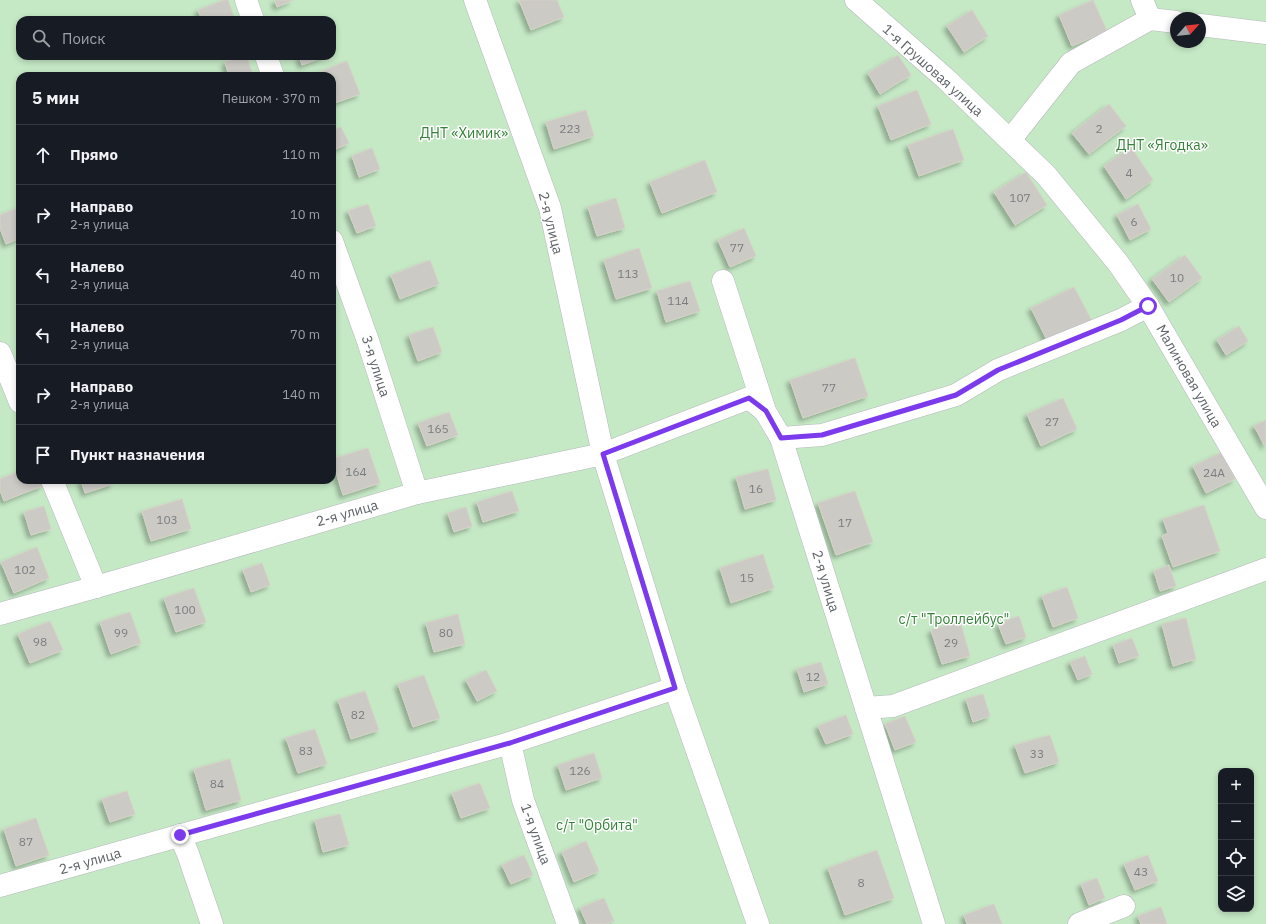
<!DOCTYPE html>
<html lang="ru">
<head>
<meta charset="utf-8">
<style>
  :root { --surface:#171b24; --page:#242831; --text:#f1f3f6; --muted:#9ea1a6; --line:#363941 }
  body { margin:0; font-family:"IBM Plex Sans",sans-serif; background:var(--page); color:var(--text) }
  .controls { position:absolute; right:12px; bottom:12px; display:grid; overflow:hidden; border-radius:8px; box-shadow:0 2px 6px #0003 }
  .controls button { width:36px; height:36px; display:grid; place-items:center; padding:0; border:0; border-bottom:1px solid var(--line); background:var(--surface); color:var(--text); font:20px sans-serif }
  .compass { position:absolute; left:1170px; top:12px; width:36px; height:36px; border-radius:50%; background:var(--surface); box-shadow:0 2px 6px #0003; rotate:63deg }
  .stop { position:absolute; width:12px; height:12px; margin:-9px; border:3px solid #7c3aed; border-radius:50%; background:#fff }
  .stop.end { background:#7c3aed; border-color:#fff; box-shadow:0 1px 4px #0008 }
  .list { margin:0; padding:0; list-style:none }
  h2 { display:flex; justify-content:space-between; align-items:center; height:52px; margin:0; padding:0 16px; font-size:17px }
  h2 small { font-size:13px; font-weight:400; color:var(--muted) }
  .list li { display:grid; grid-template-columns:26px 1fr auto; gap:12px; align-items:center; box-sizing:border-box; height:60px; padding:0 16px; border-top:1px solid var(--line) }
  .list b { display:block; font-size:15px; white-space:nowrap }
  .list p { margin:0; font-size:13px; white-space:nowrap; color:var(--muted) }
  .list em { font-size:13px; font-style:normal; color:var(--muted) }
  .icon { flex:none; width:22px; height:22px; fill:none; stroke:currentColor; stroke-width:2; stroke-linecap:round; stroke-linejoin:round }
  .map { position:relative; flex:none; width:1266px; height:924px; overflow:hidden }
  .search { position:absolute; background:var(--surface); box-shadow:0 2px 6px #0003; left:16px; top:16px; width:320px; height:44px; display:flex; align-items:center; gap:10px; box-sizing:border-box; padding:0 14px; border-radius:12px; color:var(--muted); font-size:15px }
  .panel { position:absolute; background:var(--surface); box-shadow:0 2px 6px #0003; left:16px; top:72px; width:320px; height:412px; border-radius:12px }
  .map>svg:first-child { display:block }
  .green { fill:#c5e8c5; fill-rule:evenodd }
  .building { fill:#cccac5; stroke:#d6d1c6; filter:url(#shadow) }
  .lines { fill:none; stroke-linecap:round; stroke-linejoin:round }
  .minor-casing { stroke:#b5b8bc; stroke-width:23 }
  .minor { stroke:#fff; stroke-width:22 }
  .route { stroke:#7c3aed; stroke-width:5 }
  .labels { text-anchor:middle; stroke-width:3; stroke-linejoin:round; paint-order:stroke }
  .number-label { font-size:12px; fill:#7a7d7f }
  .street-label { font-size:14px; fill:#5f6368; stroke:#fff }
  .park-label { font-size:14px; fill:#348238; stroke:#fff }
</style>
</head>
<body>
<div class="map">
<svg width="1266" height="924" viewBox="0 0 1266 924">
  <defs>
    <filter id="shadow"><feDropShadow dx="-3.5" dy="3.5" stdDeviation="2" flood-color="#0004"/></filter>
  </defs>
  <rect width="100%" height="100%" fill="#f1efe8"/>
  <path class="green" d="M0 0H1266V924H0ZM1176 18H1200V42H1176ZM20 20H332V56H20ZM20 76H332V480H20ZM1221 771H1251V909H1221Z"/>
  <g class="building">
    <polygon points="224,0 228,0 235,20 202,20 198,10"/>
    <polygon points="275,0 293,0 277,7"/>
    <polygon points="519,0 557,0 564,17 531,30"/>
    <polygon points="1093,0 1107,31 1072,46 1059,15"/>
    <polygon points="972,10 988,36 964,52 947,26"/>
    <polygon points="898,55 911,75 880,94 868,73"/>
    <polygon points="245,56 247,56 253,76 229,76 225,62"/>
    <polygon points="299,56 326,56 302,65"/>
    <polygon points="347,61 360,94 332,104 332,76 319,76 317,73"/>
    <polygon points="917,90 931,124 891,140 878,106"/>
    <polygon points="1109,104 1126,126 1089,154 1072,133"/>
    <polygon points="586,110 594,136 554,149 546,122"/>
    <polygon points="341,127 349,143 332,151 332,131"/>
    <polygon points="953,129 964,160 919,176 908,145"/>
    <polygon points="1131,147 1153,180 1126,199 1104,166"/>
    <polygon points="372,148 380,169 359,177 352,156"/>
    <polygon points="705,160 717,192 662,213 650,182"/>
    <polygon points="1026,172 1047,205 1015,225 994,192"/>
    <polygon points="616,198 625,228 597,236 588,207"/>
    <polygon points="368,204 376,226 357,233 348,211"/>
    <polygon points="1138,204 1151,229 1130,240 1117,215"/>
    <polygon points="20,207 20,238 6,244 0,228 0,215"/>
    <polygon points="744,228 756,256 730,267 718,240"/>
    <polygon points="639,248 652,288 616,299 604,260"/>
    <polygon points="1185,255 1202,278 1169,302 1152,279"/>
    <polygon points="430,260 439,284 400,299 391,275"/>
    <polygon points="690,281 700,311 666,322 657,291"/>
    <polygon points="1074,287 1093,323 1049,344 1031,308"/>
    <polygon points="1239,326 1248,341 1226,355 1217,340"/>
    <polygon points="433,327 442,352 418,361 409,335"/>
    <polygon points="855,358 868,396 803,418 790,380"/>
    <polygon points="1063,398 1077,429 1041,446 1027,414"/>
    <polygon points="449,412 458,435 427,446 418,423"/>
    <polygon points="1266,420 1266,446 1265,446 1254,426"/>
    <polygon points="368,448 380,483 343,495 332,459"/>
    <polygon points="1222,452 1235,479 1206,493 1193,466"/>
    <polygon points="768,469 776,500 745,509 736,477"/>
    <polygon points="20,471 20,480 40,480 42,486 4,501 0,490 0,479"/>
    <polygon points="81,480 112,480 113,484 85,493"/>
    <polygon points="512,491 519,511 483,522 477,502"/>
    <polygon points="855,491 873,542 836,555 818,503"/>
    <polygon points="182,499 191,529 151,541 142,511"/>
    <polygon points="1204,505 1220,551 1173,567 1162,536 1168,533 1163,519"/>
    <polygon points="44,506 51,529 31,535 24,512"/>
    <polygon points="466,507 472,526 454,532 448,513"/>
    <polygon points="37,547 49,578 14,593 1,562"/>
    <polygon points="763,554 774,588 731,603 720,568"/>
    <polygon points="262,563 270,585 251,592 243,570"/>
    <polygon points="1169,565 1176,586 1160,591 1154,571"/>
    <polygon points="1067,587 1078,618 1053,627 1042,596"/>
    <polygon points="194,588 206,622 176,632 164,598"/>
    <polygon points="130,612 141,643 111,654 100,622"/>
    <polygon points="458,614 465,644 434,652 426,623"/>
    <polygon points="1019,616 1026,637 1006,644 998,624"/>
    <polygon points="1186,618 1196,659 1173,666 1162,624"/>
    <polygon points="50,621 63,650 30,663 18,634"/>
    <polygon points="960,621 970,656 942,664 931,630"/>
    <polygon points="1132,638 1139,656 1119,663 1113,645"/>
    <polygon points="1085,656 1092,674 1078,680 1070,662"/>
    <polygon points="821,662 828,684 804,692 797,669"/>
    <polygon points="486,670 497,691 477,701 466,680"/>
    <polygon points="424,675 440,718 413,727 398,684"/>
    <polygon points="365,691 379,730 351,739 338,700"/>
    <polygon points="983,694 990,716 973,722 966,699"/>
    <polygon points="846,715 853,734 826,744 818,726"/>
    <polygon points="905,716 916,742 895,750 885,724"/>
    <polygon points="315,729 327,764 298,773 286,738"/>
    <polygon points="1050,735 1059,762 1025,773 1015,745"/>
    <polygon points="594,753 602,778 566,790 558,765"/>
    <polygon points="230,759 241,800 206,810 194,769"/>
    <polygon points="480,783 490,808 461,818 452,793"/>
    <polygon points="127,791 135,814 110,822 102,799"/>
    <polygon points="340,814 349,845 323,852 315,820"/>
    <polygon points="36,818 49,855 16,866 4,829"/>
    <polygon points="586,841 599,871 574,882 562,852"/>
    <polygon points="877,850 894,898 845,915 828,868"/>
    <polygon points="524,855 533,875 511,884 502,865"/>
    <polygon points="1148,855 1158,881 1135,890 1124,864"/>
    <polygon points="1097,878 1105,898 1089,905 1081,884"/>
    <polygon points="604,898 614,921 606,924 587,924 580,908"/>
    <polygon points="994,904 1002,924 967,924 964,915"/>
    <polygon points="1161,907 1167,924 1141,924 1138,916"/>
  </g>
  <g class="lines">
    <defs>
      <g id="minor">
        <polyline points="246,0 253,20"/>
        <polyline points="475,0 550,208 603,454 675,688 758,924"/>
        <polyline points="856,0 946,79 1046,175 1118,263 1148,306 1266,508"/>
        <polyline points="1142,0 1150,19"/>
        <polyline points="1200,25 1266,33"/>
        <polyline points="266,56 273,76"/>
        <polyline points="1010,140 1071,63 1150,19 1176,22"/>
        <polyline points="332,241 368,341 417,493"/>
        <polyline points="723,281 765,411"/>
        <polyline points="0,353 20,402"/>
        <polyline points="781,438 822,435 956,395 998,370 1121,320 1148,306"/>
        <polyline points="52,480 96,587"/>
        <polyline points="0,614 96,587 417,493 603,454 749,398 765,411 781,438 934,924"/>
        <polyline points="866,708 893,706 1266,569"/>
        <polyline points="510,743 523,800 568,924"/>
        <polyline points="180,835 188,854 212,924"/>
        <polyline points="0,886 510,743 675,688"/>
        <polyline points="1079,924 1124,906"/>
      </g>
    </defs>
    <use href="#minor" class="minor-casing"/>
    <use href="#minor" class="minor"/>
  </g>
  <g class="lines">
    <polyline class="route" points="180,835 510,743 675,688 603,454 749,398 766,411 781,438 822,435 956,395 998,370 1121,320 1148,306"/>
  </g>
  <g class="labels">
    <g class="number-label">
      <text x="570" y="133">223</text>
      <text x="1099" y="133">2</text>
      <text x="1129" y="177">4</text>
      <text x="1020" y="202">107</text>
      <text x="1134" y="226">6</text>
      <text x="737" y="252">77</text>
      <text x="628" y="278">113</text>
      <text x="1177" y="282">10</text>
      <text x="678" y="305">114</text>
      <text x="829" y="392">77</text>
      <text x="1052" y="426">27</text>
      <text x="438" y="433">165</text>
      <text x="356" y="476">164</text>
      <text x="1214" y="477">24А</text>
      <text x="756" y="493">16</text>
      <text x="167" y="524">103</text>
      <text x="845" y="527">17</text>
      <text x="25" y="574">102</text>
      <text x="747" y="582">15</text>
      <text x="185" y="614">100</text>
      <text x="121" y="637">99</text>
      <text x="446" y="637">80</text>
      <text x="40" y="646">98</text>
      <text x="951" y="647">29</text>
      <text x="813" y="681">12</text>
      <text x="358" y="719">82</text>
      <text x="306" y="755">83</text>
      <text x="1037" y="758">33</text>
      <text x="580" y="775">126</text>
      <text x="217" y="788">84</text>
      <text x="26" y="846">87</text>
      <text x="1141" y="876">43</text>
      <text x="861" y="887">8</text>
    </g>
    <g class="street-label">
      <text transform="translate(933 70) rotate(42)" y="5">1-я Грушовая улица</text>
      <text transform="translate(551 223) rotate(76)" y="5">2-я улица</text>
      <text transform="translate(376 366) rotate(72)" y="5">3-я улица</text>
      <text transform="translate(1189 376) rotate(60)" y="5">Малиновая улица</text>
      <text transform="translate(347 513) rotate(-16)" y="5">2-я улица</text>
      <text transform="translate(826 581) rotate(73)" y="5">2-я улица</text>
      <text transform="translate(536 834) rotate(70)" y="5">1-я улица</text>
      <text transform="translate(90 861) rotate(-16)" y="5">2-я улица</text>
    </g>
    <g class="park-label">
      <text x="464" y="138">ДНТ «Химик»</text>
      <text x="1162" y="150">ДНТ «Ягодка»</text>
      <text x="954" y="624">с/т "Троллейбус"</text>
      <text x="597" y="830">с/т "Орбита"</text>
    </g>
  </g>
</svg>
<div class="controls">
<button>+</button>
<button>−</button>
<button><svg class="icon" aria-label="locate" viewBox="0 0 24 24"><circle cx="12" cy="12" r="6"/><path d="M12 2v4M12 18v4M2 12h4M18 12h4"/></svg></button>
<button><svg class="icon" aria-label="layers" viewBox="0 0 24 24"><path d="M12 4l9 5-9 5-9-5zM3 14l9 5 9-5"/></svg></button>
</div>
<svg class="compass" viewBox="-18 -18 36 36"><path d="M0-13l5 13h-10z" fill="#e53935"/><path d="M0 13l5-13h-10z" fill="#9ea1a6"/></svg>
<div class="stop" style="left:1148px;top:306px"></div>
<div class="stop end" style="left:180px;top:835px"></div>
<div class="search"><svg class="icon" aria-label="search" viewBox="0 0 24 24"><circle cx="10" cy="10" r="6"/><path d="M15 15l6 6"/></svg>Поиск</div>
<section class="panel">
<h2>5 мин<small>Пешком · 370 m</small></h2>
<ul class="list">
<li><svg class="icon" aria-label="ahead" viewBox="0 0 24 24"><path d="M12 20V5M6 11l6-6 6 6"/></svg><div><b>Прямо</b></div><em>110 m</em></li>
<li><svg class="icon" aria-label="right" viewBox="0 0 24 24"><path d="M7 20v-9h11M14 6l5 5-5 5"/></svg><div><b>Направо</b><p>2-я улица</p></div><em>10 m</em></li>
<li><svg class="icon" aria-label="left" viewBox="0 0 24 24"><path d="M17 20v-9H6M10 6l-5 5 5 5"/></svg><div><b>Налево</b><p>2-я улица</p></div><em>40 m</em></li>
<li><svg class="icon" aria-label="left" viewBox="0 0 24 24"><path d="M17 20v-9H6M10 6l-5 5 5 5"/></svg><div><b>Налево</b><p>2-я улица</p></div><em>70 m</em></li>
<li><svg class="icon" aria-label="right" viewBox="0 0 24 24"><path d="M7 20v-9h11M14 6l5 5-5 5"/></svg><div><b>Направо</b><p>2-я улица</p></div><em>140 m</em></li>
<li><svg class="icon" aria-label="arrive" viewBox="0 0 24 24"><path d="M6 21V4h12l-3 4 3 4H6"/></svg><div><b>Пункт назначения</b></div></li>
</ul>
</section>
</div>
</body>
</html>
